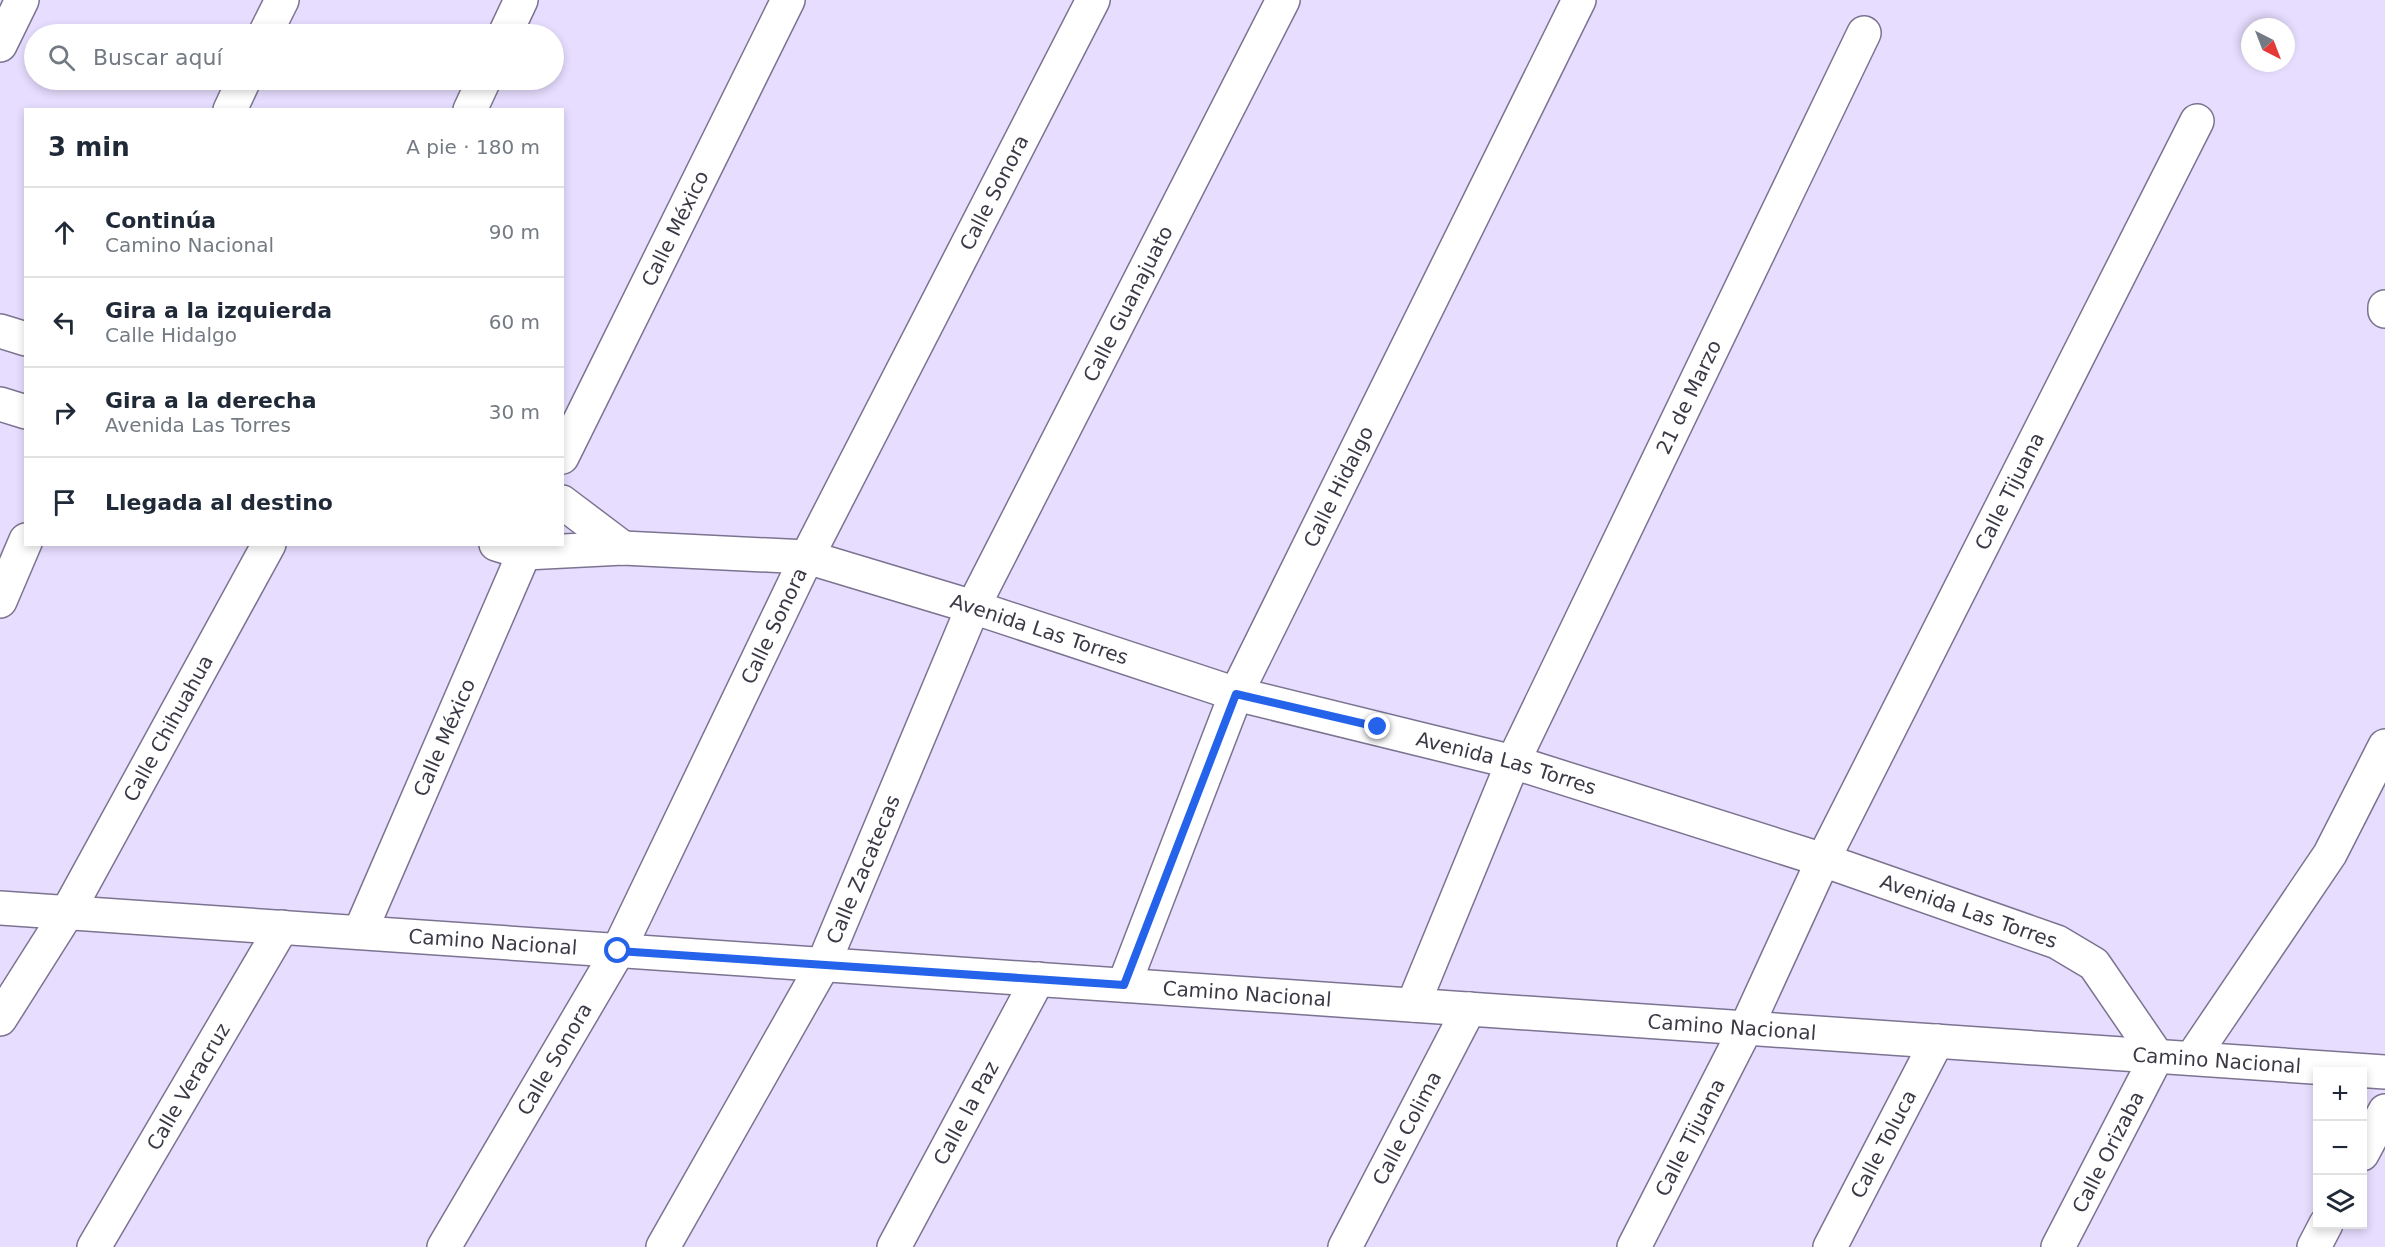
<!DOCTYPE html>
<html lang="es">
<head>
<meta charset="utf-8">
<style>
  :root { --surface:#fff; --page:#f6f6f7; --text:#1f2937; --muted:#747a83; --line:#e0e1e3 }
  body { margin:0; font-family:"DejaVu Sans",sans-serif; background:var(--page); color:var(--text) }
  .controls { position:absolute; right:18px; bottom:18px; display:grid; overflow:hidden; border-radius:0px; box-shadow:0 3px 9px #0003 }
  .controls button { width:54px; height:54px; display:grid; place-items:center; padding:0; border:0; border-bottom:2px solid var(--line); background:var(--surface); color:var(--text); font:30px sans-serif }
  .compass { position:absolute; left:2241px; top:18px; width:54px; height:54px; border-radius:50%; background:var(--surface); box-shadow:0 3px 9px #0003; rotate:138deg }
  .stop { position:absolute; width:18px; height:18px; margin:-14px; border:4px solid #2563eb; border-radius:50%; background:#fff }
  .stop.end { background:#2563eb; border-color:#fff; box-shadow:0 2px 6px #0008 }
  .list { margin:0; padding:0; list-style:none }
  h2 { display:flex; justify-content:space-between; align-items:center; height:78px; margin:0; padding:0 24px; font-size:26px }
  h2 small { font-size:20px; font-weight:400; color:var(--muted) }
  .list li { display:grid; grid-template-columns:39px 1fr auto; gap:18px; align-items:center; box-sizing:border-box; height:90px; padding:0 24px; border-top:2px solid var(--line) }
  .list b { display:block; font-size:22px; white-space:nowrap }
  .list p { margin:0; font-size:20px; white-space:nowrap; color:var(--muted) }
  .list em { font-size:20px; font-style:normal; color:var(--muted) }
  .icon { flex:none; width:33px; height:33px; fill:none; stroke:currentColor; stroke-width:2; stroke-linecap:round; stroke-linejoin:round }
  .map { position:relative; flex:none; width:2385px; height:1247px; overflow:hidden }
  .search { position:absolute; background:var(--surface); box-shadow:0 3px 9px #0003; left:24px; top:24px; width:540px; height:66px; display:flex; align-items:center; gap:15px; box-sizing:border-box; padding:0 21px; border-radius:33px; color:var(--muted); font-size:22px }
  .panel { position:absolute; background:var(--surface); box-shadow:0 3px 9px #0003; left:24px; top:108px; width:540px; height:438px; border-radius:0px }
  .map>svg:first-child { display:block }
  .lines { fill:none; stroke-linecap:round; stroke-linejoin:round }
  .minor-casing { stroke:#7b7390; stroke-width:36 }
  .tertiary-casing { stroke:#7b7390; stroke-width:36 }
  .minor { stroke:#fff; stroke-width:33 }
  .tertiary { stroke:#fff; stroke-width:33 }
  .route { stroke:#2563eb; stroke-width:8 }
  .labels { text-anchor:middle; stroke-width:6; stroke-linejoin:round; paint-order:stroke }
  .street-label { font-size:20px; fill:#3c3946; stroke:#fff }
</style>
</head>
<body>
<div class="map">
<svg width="2385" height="1247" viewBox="0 0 2385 1247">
  <rect width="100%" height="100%" fill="#e7deff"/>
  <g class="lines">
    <defs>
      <g id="minor">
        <polyline points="265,34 282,0"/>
        <polyline points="505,34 521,0"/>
        <polyline points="0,45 22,0"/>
        <polyline points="230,110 244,80"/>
        <polyline points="470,110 484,80"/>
        <polyline points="2385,307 2385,311"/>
        <polyline points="0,331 26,339"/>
        <polyline points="0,404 26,412"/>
        <path id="s1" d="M562 457 788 0"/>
        <polyline points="562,502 623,548"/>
        <path id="s2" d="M496 544 525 553 623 548 807 557 973 607 1236 694 1513 762 1823 860 2057 942 2094 964 2157 1056 2058 1247"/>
        <polyline points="0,601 26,540"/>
        <path id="s3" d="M360 932 528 544"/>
        <path id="s4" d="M1124 985 1236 694 1579 0"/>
        <path id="s5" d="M1413 1005 1513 762 1864 33"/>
        <path id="s6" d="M0 1019 67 913 269 544"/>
        <polyline points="2192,1058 2330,854 2385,746"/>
        <polyline points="2362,1154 2385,1111"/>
        <path id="s7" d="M94 1247 282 927"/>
        <path id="s8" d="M444 1247 618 951 807 557 1093 0"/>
        <path id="s9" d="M663 1247 823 965 973 607 1283 0"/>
        <path id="s10" d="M894 1247 1038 979"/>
        <path id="s11" d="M1345 1247 1469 1009"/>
        <path id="s12" d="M1634 1247 1746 1028 1823 860 2197 121"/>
        <path id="s13" d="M1830 1247 1937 1041"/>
        <polyline points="2314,1247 2326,1224"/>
      </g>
      <g id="tertiary">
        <path id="s14" d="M0 908 2385 1072"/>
      </g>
    </defs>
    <use href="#minor" class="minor-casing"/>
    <use href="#tertiary" class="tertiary-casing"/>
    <use href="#minor" class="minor"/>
    <use href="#tertiary" class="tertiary"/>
  </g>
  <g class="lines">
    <polyline class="route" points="618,951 1124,985 1236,694 1378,727"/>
  </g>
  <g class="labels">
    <g class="street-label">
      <text dy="7" stroke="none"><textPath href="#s8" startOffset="1190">Calle Sonora</textPath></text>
      <text dy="7" stroke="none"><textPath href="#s1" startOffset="255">Calle México</textPath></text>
      <text dy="7" stroke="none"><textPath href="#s9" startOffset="1053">Calle Guanajuato</textPath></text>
      <text dy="7" stroke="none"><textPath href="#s5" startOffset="668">21 de Marzo</textPath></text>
      <text dy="7" stroke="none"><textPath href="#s4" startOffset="543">Calle Hidalgo</textPath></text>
      <text dy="7" stroke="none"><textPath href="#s12" startOffset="844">Calle Tijuana</textPath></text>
      <text dy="7" stroke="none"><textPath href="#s8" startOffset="704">Calle Sonora</textPath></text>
      <text dy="7" stroke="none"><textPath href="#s2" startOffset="556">Avenida Las Torres</textPath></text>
      <text dy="7" stroke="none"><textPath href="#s6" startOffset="336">Calle Chihuahua</textPath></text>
      <text dy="7" stroke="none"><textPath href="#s3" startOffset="212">Calle México</textPath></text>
      <text dy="7" stroke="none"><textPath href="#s2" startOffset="1042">Avenida Las Torres</textPath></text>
      <text dy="7" stroke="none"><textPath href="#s9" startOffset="428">Calle Zacatecas</textPath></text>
      <text dy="7" stroke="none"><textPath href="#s2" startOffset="1528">Avenida Las Torres</textPath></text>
      <text dy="7" stroke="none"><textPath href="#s14" startOffset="494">Camino Nacional</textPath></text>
      <text dy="7" stroke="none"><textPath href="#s14" startOffset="1250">Camino Nacional</textPath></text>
      <text dy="7" stroke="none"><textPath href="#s14" startOffset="1736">Camino Nacional</textPath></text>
      <text dy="7" stroke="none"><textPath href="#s8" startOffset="218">Calle Sonora</textPath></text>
      <text dy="7" stroke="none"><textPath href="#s14" startOffset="2222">Camino Nacional</textPath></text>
      <text dy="7" stroke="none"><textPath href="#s7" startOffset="186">Calle Veracruz</textPath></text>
      <text dy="7" stroke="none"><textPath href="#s10" startOffset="152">Calle la Paz</textPath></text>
      <text dy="7" stroke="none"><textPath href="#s11" startOffset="134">Calle Colima</textPath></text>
      <text dy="7" stroke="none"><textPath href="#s12" startOffset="123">Calle Tijuana</textPath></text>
      <text dy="7" stroke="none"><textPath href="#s13" startOffset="116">Calle Toluca</textPath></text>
      <text transform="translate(2108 1152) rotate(-63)" y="7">Calle Orizaba</text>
    </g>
  </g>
</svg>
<div class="controls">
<button>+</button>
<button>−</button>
<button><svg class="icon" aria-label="layers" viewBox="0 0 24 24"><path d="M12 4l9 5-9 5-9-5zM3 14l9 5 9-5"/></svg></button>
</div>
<svg class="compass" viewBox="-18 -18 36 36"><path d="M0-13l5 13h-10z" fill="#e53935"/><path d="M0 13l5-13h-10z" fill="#747a83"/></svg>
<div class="stop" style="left:618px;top:951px"></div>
<div class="stop end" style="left:1378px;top:727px"></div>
<div class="search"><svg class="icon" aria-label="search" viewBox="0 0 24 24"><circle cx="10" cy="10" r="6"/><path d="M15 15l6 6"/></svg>Buscar aquí</div>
<section class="panel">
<h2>3 min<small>A pie · 180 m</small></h2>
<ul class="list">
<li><svg class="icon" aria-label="ahead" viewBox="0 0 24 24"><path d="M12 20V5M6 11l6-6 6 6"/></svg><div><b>Continúa</b><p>Camino Nacional</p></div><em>90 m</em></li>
<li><svg class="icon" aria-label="left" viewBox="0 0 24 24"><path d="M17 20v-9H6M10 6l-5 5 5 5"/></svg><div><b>Gira a la izquierda</b><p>Calle Hidalgo</p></div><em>60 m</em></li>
<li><svg class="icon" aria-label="right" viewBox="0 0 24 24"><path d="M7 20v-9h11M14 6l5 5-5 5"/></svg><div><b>Gira a la derecha</b><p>Avenida Las Torres</p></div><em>30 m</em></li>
<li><svg class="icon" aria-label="arrive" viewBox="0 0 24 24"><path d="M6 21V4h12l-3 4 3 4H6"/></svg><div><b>Llegada al destino</b></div></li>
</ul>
</section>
</div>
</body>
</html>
